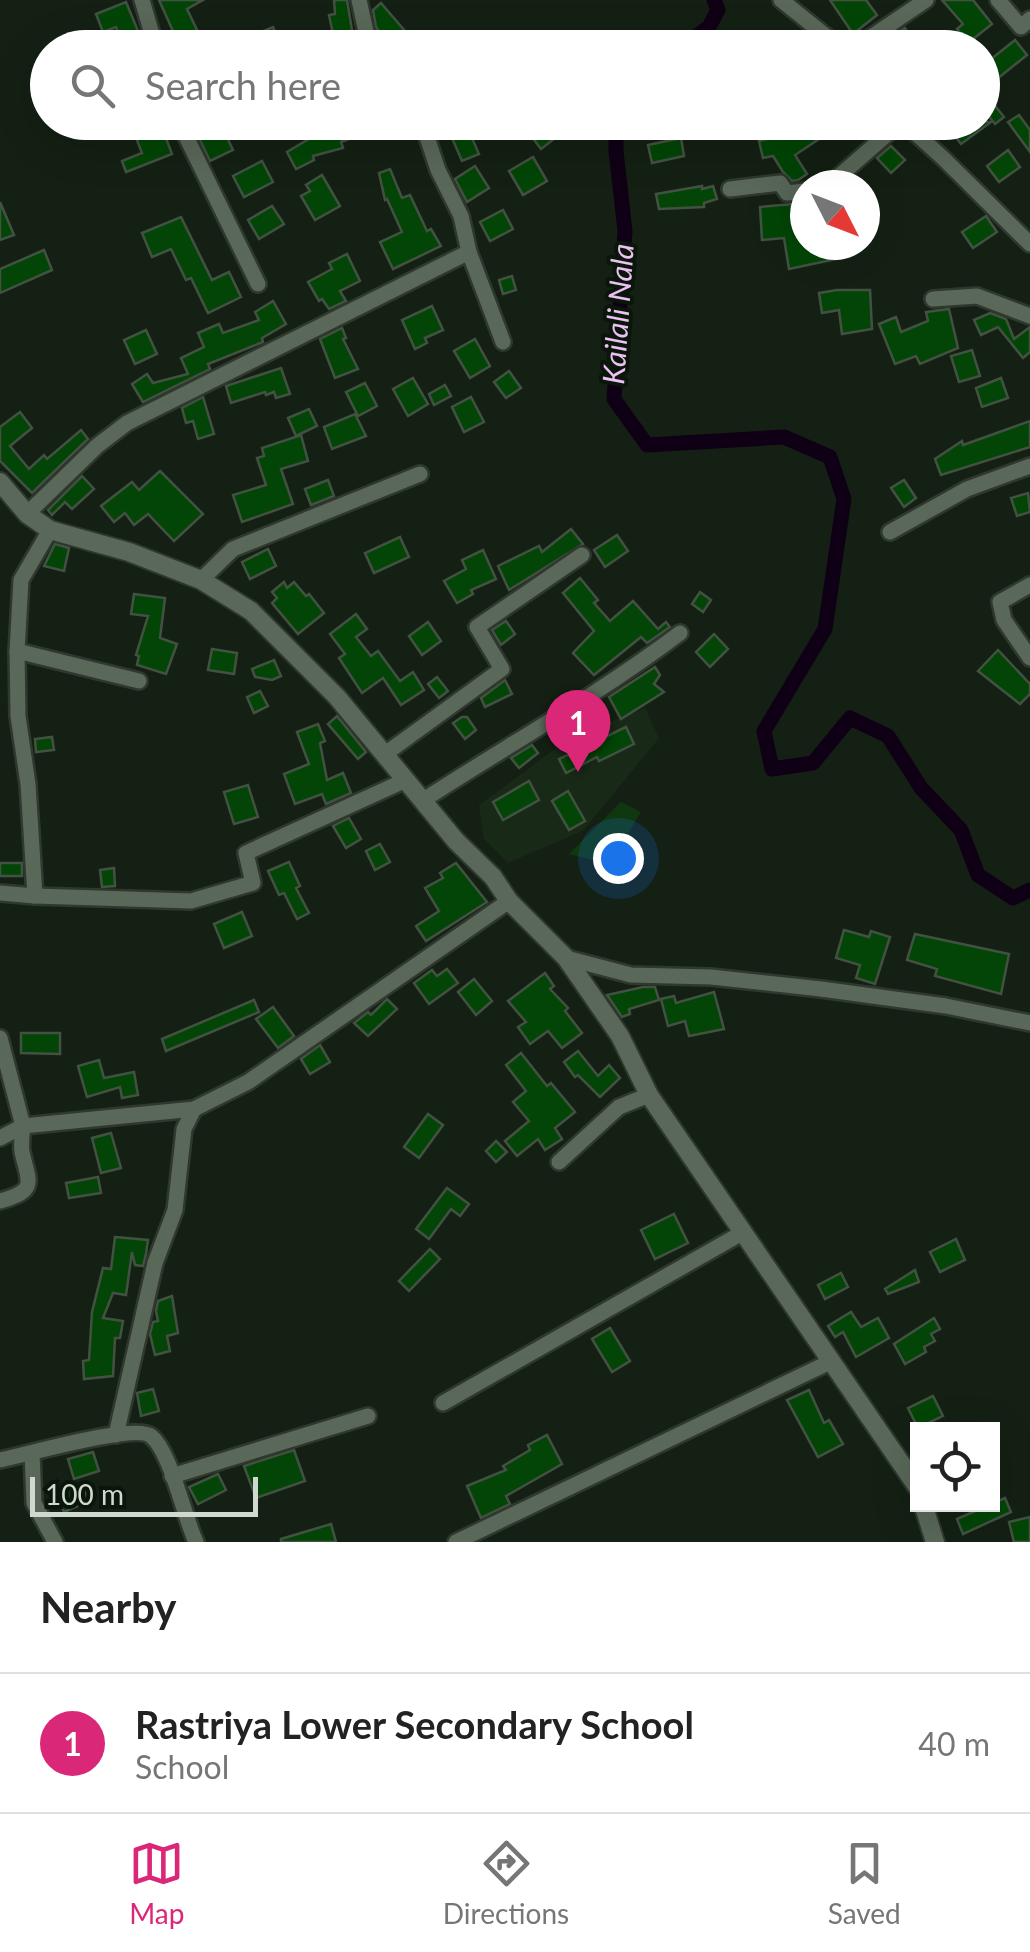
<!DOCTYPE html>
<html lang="en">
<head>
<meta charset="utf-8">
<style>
  :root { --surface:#fff; --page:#f6f6f6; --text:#222; --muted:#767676; --line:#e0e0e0; --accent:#db2777 }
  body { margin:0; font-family:Lato,sans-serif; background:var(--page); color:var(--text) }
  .controls { position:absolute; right:30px; bottom:30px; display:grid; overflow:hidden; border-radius:0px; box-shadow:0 10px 40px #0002 }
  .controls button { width:90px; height:90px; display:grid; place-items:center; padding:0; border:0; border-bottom:2px solid var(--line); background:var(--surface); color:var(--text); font:50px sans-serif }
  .compass { position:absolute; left:790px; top:170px; width:90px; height:90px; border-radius:50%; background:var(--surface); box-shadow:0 10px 40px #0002; rotate:132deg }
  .scale { position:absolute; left:30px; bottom:25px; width:228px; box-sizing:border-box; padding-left:10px; border:5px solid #d0d8d0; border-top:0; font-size:28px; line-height:35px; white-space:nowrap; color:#d0d8d0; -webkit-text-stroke:8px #0b160a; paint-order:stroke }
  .you { position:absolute; left:618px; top:858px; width:35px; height:35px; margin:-25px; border:8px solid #fff; border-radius:50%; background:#1a73e8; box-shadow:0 0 0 15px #1a73e833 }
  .badge { display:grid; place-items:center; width:65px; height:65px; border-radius:50%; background:var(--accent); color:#fff; font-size:32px; font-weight:700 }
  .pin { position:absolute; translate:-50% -82px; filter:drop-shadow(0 2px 5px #0008) }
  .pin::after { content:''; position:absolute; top:52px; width:35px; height:30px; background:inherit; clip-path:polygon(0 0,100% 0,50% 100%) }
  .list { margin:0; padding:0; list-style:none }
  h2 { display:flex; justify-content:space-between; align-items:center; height:130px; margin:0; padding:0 40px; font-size:42px }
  h2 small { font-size:32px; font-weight:400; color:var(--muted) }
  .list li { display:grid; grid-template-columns:65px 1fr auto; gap:30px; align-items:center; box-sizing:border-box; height:140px; padding:0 40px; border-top:2px solid var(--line) }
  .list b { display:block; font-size:38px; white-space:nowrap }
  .list p { margin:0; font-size:32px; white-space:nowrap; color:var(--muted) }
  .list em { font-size:32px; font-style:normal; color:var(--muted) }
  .icon { flex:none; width:55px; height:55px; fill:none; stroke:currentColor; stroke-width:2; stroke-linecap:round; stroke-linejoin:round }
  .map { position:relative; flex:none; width:1030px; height:1542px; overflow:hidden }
  .search { position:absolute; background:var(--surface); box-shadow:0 10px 40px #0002; left:30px; right:30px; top:30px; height:110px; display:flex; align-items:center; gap:25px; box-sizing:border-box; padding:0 35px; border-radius:55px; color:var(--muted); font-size:38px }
  .sheet { height:270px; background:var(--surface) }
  nav { display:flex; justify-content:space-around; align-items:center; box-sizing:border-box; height:140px; border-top:2px solid var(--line); background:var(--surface); font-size:28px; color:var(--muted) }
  nav a { display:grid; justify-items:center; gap:5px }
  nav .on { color:var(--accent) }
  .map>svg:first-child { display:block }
  .built { fill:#182917 }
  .green { fill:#0f380f }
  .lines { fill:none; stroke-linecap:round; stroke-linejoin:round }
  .canal { stroke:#100015; stroke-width:15 }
  .building { fill:#024506; stroke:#435142; stroke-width:2.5 }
  .minor-casing { stroke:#2f372f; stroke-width:20 }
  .tertiary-casing { stroke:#2f372f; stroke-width:22 }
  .minor { stroke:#596858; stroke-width:15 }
  .tertiary { stroke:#596858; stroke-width:18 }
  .labels { text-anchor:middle; stroke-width:8; stroke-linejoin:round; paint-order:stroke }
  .water-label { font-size:30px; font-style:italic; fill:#ecc1f4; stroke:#0b160a }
</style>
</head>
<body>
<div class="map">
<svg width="1030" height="1542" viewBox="0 0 1030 1542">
  <rect width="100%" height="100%" fill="#142013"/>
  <polygon class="built" points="645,708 659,738 584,830 508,863 484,839 479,805 570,738"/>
  <polygon class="green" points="621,802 641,812 609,864 569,854"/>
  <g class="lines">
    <g class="canal">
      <polyline points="680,48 709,27 718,10 714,0"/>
      <polyline points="616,122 616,151 625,231 614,399 647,445 784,437 830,457 844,499 825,629 764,731 772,769 813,763 850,718 888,736 921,788 961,830 978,875 1013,898 1030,890"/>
    </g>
  </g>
  <g class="building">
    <polygon points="159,0 203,0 187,9 197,30 177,40"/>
    <polygon points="334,0 347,0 355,48 336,48 329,15 335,14"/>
    <polygon points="830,0 866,0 877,15 853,34"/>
    <polygon points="942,0 973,0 992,24 968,43 957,29 963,24"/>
    <polygon points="126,2 143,43 132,48 124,48 116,27 103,32 96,14"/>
    <polygon points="381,3 405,31 388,43 376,27 373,10"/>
    <polygon points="273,27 282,48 234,48 251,36"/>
    <polygon points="905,28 916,48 893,48 888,39"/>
    <polygon points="1015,40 1027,55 997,79 985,64"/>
    <polygon points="992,102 1004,117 995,124 983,109"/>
    <polygon points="1019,115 1030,130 1030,152 1008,122"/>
    <polygon points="198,122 211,122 214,128 221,125 233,150 210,161 198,136 203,134"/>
    <polygon points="316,122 344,122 349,139 341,142 343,148 313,156 314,160 296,169 287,152 319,133"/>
    <polygon points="369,122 405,122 405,128 372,135"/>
    <polygon points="445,122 465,122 479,154 462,161"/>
    <polygon points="783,122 813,122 822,137 795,155 807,174 798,180 792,181 783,172 773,156 763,158 759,141 791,134"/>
    <polygon points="945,122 991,122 961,144"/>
    <polygon points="543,123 554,139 541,149 529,133"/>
    <polygon points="161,125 172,154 126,172 122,161 142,153 135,135"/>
    <polygon points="681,138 684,156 652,163 648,145"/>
    <polygon points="891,146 905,160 891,173 877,158"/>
    <polygon points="1008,150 1020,167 999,182 987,166"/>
    <polygon points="533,157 547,181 523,195 509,171"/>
    <polygon points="262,161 273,182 244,197 233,176"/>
    <polygon points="475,166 489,188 467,202 455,179"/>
    <polygon points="390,169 402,198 410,195 427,231 431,229 441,246 393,269 380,242 402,232 387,199 385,200 379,173"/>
    <polygon points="322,175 340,206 315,220 301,196 310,191 306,185"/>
    <polygon points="702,186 702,189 713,186 717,199 704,203 704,207 659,209 656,194"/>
    <polygon points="0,202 14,235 0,240"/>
    <polygon points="804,203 805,245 833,245 836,259 789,269 784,238 762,240 760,207"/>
    <polygon points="272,206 284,224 259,239 248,220"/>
    <polygon points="503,210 513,229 490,241 480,222"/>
    <polygon points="986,216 997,232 973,248 962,232"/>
    <polygon points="181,217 212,280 229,272 241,297 208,313 191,278 186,280 171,249 152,257 142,233"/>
    <polygon points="44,250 52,270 0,293 0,269"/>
    <polygon points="347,254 360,281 340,291 346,301 329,309 322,299 319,301 308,282 332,269 329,263"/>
    <polygon points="512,276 516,290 503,294 499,280"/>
    <polygon points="837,290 870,290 872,329 842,334 839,310 822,313 819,293"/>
    <polygon points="273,301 286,324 262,338 263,342 208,364 210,369 143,402 132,384 147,374 153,383 188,374 181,358 204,347 198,333 219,324 223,333 259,320 255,312"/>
    <polygon points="432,306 443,330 425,338 427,343 415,349 402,320"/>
    <polygon points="949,309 958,348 920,364 916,356 895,364 879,324 896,317 901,332 928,321 926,312"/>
    <polygon points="990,313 1006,319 1014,339 1030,327 1030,352 1023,358 998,327 981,335 974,320"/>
    <polygon points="342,328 346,338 343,339 358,369 335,378 320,339"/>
    <polygon points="146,330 157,354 135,364 124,340"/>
    <polygon points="475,339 490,366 470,378 454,351"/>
    <polygon points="972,350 980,376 959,382 951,356"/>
    <polygon points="281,368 290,394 276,398 274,392 266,395 265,392 231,403 226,386"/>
    <polygon points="509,371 521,388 506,398 494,382"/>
    <polygon points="413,378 428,404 408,416 393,389"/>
    <polygon points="1001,378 1008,398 982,407 976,388"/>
    <polygon points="365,383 377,406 358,416 346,392"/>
    <polygon points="445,385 451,396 434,405 429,394"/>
    <polygon points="203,397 214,434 198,439 193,421 186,423 182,408"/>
    <polygon points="471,397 484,422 464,432 452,407"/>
    <polygon points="309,409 317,426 296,436 288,418"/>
    <polygon points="20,412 32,428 10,446 29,469 44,455 47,459 81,430 88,439 32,493 0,461 0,427"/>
    <polygon points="355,414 366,436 332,449 324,427"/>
    <polygon points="1030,421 1030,447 941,475 935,459 962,441 963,445"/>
    <polygon points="301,435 308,461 281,469 293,504 242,522 233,495 266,485 257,458 264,456 262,448"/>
    <polygon points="160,471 203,514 174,541 148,514 134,525 125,513 114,522 101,506 132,482 139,490"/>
    <polygon points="82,476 94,489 72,509 65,502 52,515 48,510"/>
    <polygon points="328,480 334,496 311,505 305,489"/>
    <polygon points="904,480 916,498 904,507 891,488"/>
    <polygon points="1028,493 1030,512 1017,516 1011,498"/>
    <polygon points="571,529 583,544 509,590 498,566 539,546 542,552"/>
    <polygon points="617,535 628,551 605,567 594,550"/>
    <polygon points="400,537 409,557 374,573 365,553"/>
    <polygon points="55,544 69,548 64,571 44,566"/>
    <polygon points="268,549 276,566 250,579 242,562"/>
    <polygon points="483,550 496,579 471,590 473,594 457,603 444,581 466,569 462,560"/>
    <polygon points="580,578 598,600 594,603 610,621 633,601 658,629 666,622 670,627 647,643 641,637 594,675 573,653 594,631 563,593"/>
    <polygon points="284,582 287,588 294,582 306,596 309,594 324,613 298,634 272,603 277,598 272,592"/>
    <polygon points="700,592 711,600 703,612 692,604"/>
    <polygon points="134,594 165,598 160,638 177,644 166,674 137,665 139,656 136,655 148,616 131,614"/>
    <polygon points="356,614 367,629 356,637 371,656 378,651 400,681 413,672 424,690 401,705 383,678 362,693 339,658 345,654 330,634"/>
    <polygon points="506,621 515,634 501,645 492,630"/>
    <polygon points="428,622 441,641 422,655 409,636"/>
    <polygon points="714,634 728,649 710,667 696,652"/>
    <polygon points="212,649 237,653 234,674 208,670"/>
    <polygon points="998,650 1030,684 1030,694 1020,704 978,671"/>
    <polygon points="274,660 281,676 272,680 255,677 252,669"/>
    <polygon points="655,667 660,675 654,684 664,692 621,719 609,697"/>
    <polygon points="437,677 448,691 439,698 428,684"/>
    <polygon points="505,680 512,694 485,707 481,698"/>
    <polygon points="260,691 268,706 254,713 247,697"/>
    <polygon points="337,716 366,752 358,759 328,724"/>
    <polygon points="462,717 467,717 476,730 465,739 453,723"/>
    <polygon points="318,724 325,741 320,743 327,780 343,773 351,793 326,804 322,794 295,804 284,774 309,764 297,732"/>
    <polygon points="626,727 634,744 599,761 597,757 566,773 559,759"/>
    <polygon points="52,737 54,750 36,752 35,739"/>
    <polygon points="532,745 538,753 519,768 511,758"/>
    <polygon points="529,781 539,800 503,820 493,802"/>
    <polygon points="248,785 258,817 234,824 224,792"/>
    <polygon points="568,791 585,821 569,830 552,801"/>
    <polygon points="349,818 361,839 346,848 333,826"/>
    <polygon points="380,844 390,862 375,870 366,851"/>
    <polygon points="289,862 300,886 296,888 309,913 297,919 284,893 279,895 268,871"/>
    <rect x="0" y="863" width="22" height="13"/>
    <polygon points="456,863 487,902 426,941 416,926 439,911 425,888 443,878 440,873"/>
    <polygon points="114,868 115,886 102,887 100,870"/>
    <polygon points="242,912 252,936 224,948 214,924"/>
    <polygon points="844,930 869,937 871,931 890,937 875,984 856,978 860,965 836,958"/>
    <polygon points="915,934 1009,954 1001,994 935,976 937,969 907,960"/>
    <polygon points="447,969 458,983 429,1004 414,983 432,970 437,976"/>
    <polygon points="545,973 554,986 550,989 568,1008 565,1011 582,1033 562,1048 548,1031 530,1044 518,1027 526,1022 508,1001"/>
    <polygon points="474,979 492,1001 476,1015 458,992"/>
    <polygon points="643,987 655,987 659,1000 629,1009 630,1014 622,1017 607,995"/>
    <polygon points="714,992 724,1029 689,1036 685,1021 668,1026 661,999 674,996 676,1003"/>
    <polygon points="387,999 397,1009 368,1036 354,1023 368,1012 371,1015"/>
    <polygon points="254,1000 259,1012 166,1051 162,1039"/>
    <polygon points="273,1007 294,1036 278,1048 256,1019"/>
    <polygon points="21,1033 60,1033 60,1054 21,1053"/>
    <polygon points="320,1045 330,1062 310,1074 301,1059"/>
    <polygon points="578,1051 598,1076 609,1065 620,1078 600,1097 578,1075 575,1077 564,1062"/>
    <polygon points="521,1053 547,1086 551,1083 575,1112 555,1128 562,1139 545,1150 538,1139 517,1156 505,1141 529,1121 513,1102 526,1091 506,1065"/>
    <polygon points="99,1060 104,1078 134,1072 138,1095 122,1098 120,1087 87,1097 78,1066"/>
    <polygon points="428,1114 443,1125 419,1158 404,1147"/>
    <polygon points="111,1133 121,1168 101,1173 92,1138"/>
    <polygon points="496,1141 507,1152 496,1162 486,1151"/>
    <polygon points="98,1177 101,1193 69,1198 66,1183"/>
    <polygon points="447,1188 469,1204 460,1216 451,1209 429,1239 416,1229"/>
    <polygon points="674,1214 688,1243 655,1259 641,1230"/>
    <polygon points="115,1237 148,1240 146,1254 143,1266 135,1265 132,1252 126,1295 113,1293 103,1318 123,1321 120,1338 115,1338 113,1376 84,1379 83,1361 89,1360 92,1312 103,1268 111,1269"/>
    <polygon points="956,1239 965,1260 940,1272 930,1252"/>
    <polygon points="430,1249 440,1259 409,1291 399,1281"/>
    <polygon points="915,1270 919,1282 888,1294 885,1289"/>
    <polygon points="841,1273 848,1287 825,1299 818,1285"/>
    <polygon points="172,1296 178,1333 167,1336 170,1351 155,1355 150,1334 153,1322 158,1321 156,1311 158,1301"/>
    <polygon points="851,1312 861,1327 878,1318 889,1338 856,1357 843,1332 835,1337 828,1326"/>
    <polygon points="934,1318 940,1329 931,1334 935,1341 924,1347 926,1352 905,1364 894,1344"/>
    <polygon points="610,1328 630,1361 612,1372 592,1339"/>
    <polygon points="153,1389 159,1411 141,1416 137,1393"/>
    <polygon points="809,1390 824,1423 829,1420 843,1444 818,1457 787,1400"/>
    <polygon points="933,1396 943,1416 918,1428 908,1408"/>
    <polygon points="547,1435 562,1464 506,1496 510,1504 481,1518 467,1486 506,1470 503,1466 530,1450 528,1445"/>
    <polygon points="294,1450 305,1481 256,1498 244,1466"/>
    <polygon points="93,1452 99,1471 74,1479 68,1459"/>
    <polygon points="218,1474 226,1490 198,1504 189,1487"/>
    <polygon points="82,1484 89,1501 64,1512 56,1495"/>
    <polygon points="1005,1498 1011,1512 963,1534 957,1519"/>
    <polygon points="1030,1517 1030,1542 1014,1542 1009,1522"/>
    <polygon points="331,1524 336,1542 281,1542 281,1539"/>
  </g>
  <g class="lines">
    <defs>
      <g id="minor">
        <polyline points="142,0 156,48"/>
        <polyline points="359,0 367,36 374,48"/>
        <polyline points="781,0 841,48"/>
        <polyline points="998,0 1021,27 1030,19"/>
        <polyline points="855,48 926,0"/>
        <polyline points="179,122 258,284"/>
        <polyline points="422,122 438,170 461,216 469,252 503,342"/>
        <polyline points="903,122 943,158 1030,244"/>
        <polyline points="829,185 901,122"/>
        <polyline points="730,189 780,183 787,193 805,191"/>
        <polyline points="933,299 977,296 1030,316"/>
        <polyline points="27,514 97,446 127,423 469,252"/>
        <polyline points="890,532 967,489 1030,466"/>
        <polyline points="201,580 233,549 420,474"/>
        <polyline points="1030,585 1000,602 1004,620 1030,658"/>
        <polyline points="17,651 139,681"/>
        <polyline points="385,754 502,669 477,627 582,555"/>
        <path d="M422 801C508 745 598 695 680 633"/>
        <polyline points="0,893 35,896 28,784 18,716 17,651 21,580 50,530"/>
        <polyline points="35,896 191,901 253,883 246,853 406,780"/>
        <polyline points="566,958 631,975 711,977 821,989 946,1006 1030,1023"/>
        <polyline points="0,1038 23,1126 0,1138"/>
        <polyline points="559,1162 619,1107 649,1095"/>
        <path d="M0 1201C38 1190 29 1183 22 1152 21 1143 22 1134 23 1126L194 1109 248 1082 509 901"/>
        <polyline points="443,1403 742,1233"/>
        <polyline points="116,1435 155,1263 175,1210 184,1129 194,1109"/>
        <polyline points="32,1453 34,1503 55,1542"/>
        <path d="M0 1460C26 1455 135 1423 151 1436 171 1452 184 1517 196 1542"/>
        <polyline points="172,1476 368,1416"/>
        <polyline points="456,1542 832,1361"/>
      </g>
      <g id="tertiary">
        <polyline points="0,482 27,514 50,530 129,552 201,580 251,611 337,697 456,841 493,877 509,901 566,958 620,1036 649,1095 918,1488"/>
        <polyline points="923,1504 935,1542"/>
      </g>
    </defs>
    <use href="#minor" class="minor-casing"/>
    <use href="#tertiary" class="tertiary-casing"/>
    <use href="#minor" class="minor"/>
    <use href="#tertiary" class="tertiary"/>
  </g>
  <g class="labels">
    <g class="water-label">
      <text transform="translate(619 314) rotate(-86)" y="10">Kailali Nala</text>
    </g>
  </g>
</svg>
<div class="controls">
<button><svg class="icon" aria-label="locate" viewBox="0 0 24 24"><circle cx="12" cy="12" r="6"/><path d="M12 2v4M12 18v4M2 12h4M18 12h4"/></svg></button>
</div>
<svg class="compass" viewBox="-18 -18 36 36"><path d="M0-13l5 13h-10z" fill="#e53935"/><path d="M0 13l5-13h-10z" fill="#767676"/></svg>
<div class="scale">100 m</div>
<div class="you"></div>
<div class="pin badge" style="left:578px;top:772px">1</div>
<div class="search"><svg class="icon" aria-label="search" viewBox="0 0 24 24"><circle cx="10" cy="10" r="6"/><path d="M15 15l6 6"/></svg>Search here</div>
</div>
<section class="sheet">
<h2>Nearby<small></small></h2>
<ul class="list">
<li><span class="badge">1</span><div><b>Rastriya Lower Secondary School</b><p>School</p></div><em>40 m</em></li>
</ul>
</section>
<nav>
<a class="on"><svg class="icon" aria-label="map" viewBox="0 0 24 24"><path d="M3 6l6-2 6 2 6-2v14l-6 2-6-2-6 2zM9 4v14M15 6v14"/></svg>Map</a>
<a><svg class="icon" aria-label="directions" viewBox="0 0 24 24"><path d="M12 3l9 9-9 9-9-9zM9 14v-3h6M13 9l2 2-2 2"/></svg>Directions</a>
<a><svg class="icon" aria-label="saved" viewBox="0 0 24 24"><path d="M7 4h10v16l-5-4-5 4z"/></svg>Saved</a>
</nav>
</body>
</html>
